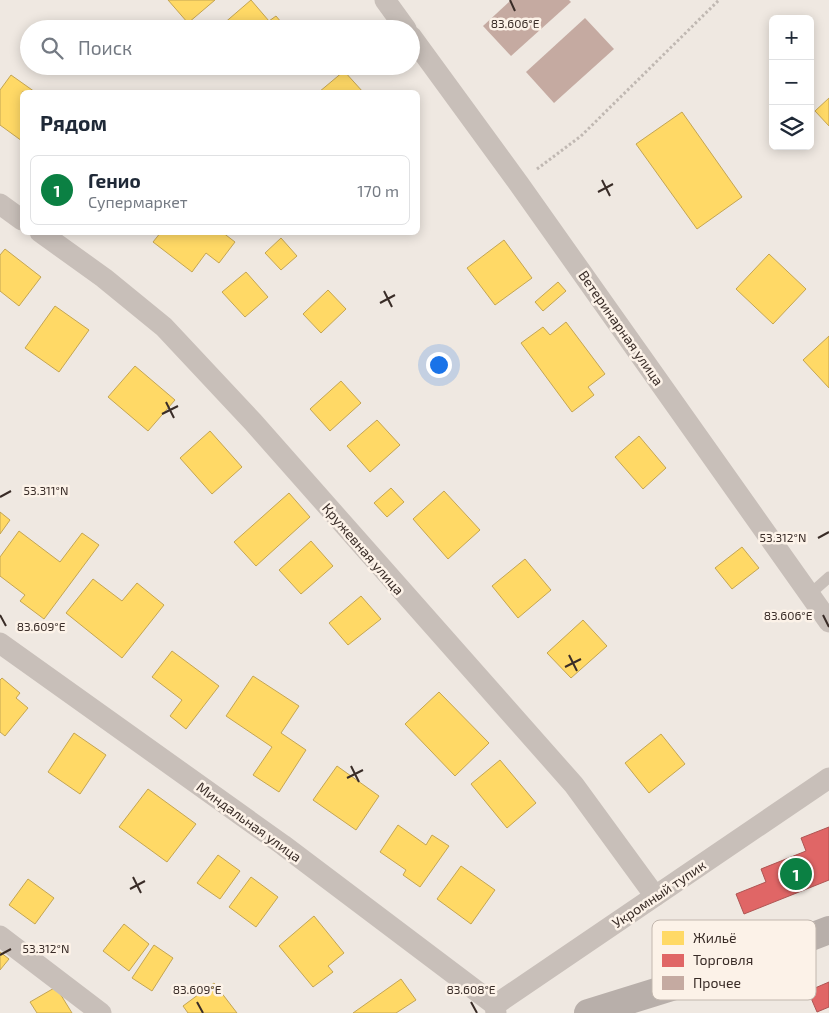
<!DOCTYPE html>
<html lang="ru">
<head>
<meta charset="utf-8">
<style>
  :root { --surface:#fff; --page:#f6f6f7; --text:#1f2937; --muted:#747a83; --line:#e0e1e3; --accent:#0b8043 }
  body { margin:0; font-family:"Exo 2",sans-serif; background:var(--page); color:var(--text) }
  .controls { position:absolute; right:15px; top:15px; display:grid; overflow:hidden; border-radius:8px; box-shadow:0 2px 12px #0003 }
  .controls button { width:45px; height:45px; display:grid; place-items:center; padding:0; border:0; border-bottom:1px solid var(--line); background:var(--surface); color:var(--text); font:25px sans-serif }
  .you { position:absolute; left:438px; top:364px; width:18px; height:18px; margin:-12px; border:4px solid #fff; border-radius:50%; background:#1a73e8; box-shadow:0 0 0 8px #1a73e833 }
  .badge { display:grid; place-items:center; width:32px; height:32px; border-radius:50%; background:var(--accent); color:#fff; font-size:16px; font-weight:700 }
  .pin { position:absolute; translate:-50% -50%; border:2px solid #fff; box-shadow:0 1px 5px #0006 }
  .list { margin:0; padding:0; list-style:none }
  h2 { display:flex; justify-content:space-between; align-items:center; height:65px; margin:0; padding:0 20px; font-size:21px }
  h2 small { font-size:16px; font-weight:400; color:var(--muted) }
  .list li { display:grid; grid-template-columns:32px 1fr auto; gap:15px; align-items:center; box-sizing:border-box; height:70px; margin:0 10px 10px; padding:0 10px; border:1px solid var(--line); border-radius:8px }
  .list b { display:block; font-size:19px; white-space:nowrap }
  .list p { margin:0; font-size:16px; white-space:nowrap; color:var(--muted) }
  .list em { font-size:16px; font-style:normal; color:var(--muted) }
  .icon { flex:none; width:28px; height:28px; fill:none; stroke:currentColor; stroke-width:2; stroke-linecap:round; stroke-linejoin:round }
  .map { position:relative; flex:none; width:829px; height:1013px; overflow:hidden }
  .search { position:absolute; background:var(--surface); box-shadow:0 2px 12px #0003; left:20px; top:20px; width:400px; height:55px; display:flex; align-items:center; gap:12px; box-sizing:border-box; padding:0 18px; border-radius:28px; color:var(--muted); font-size:19px }
  .panel { position:absolute; background:var(--surface); box-shadow:0 2px 12px #0003; left:20px; top:90px; width:400px; height:145px; border-radius:8px }
  .map>svg:first-child { display:block }
  .homes { fill:#ffd966; stroke:#c4a553 }
  .shops { fill:#e06666; stroke:#ae5553 }
  .building { fill:#c5aaa1 }
  .lines { fill:none; stroke-linecap:round; stroke-linejoin:round }
  .path { stroke:#c0b8b2; stroke-width:3; stroke-dasharray:2.5 2.5; stroke-linecap:butt }
  .lane { stroke:#c8bfb9; stroke-width:11 }
  .street { stroke:#c8bfb9; stroke-width:21 }
  .secondary { stroke:#b8afaa; stroke-width:28 }
  .ticks { fill:none; stroke:#392c27; stroke-width:2 }
  .labels { text-anchor:middle; stroke-width:5; stroke-linejoin:round; paint-order:stroke }
  .street-label { font-size:14px; fill:#392c27; stroke:#fcf2e8 }
  .key { fill:#fcf2e8; stroke:#c2b7ae; stroke-width:1 }
  .key-label { font-size:14px; fill:#392c27 }
  .ticks-label { font-size:12px; text-anchor:middle; fill:#392c27; stroke:#fcf2e8; stroke-width:5; stroke-linejoin:round; paint-order:stroke }
</style>
</head>
<body>
<div class="map">
<svg width="829" height="1013" viewBox="0 0 829 1013">
  <rect width="100%" height="100%" fill="#efe8e1"/>
  <g class="homes">
    <polygon points="168,0 215,0 188,23"/>
    <polygon points="251,0 269,21 276,16 287,29 226,29 222,25"/>
    <polygon points="344,71 363,92 319,92"/>
    <polygon points="11,75 35,92 22,92 22,141 0,125 0,90"/>
    <polygon points="829,98 829,126 815,111"/>
    <polygon points="682,112 742,197 697,229 636,144"/>
    <polygon points="161,232 222,232 235,242 219,263 206,253 192,272 153,242"/>
    <polygon points="281,238 297,256 281,270 265,253"/>
    <polygon points="504,240 532,278 495,305 467,268"/>
    <polygon points="5,249 41,277 19,306 0,291 0,255"/>
    <polygon points="769,254 806,289 773,324 736,289"/>
    <polygon points="246,272 268,297 245,317 222,292"/>
    <polygon points="558,282 566,291 543,311 535,302"/>
    <polygon points="328,290 346,309 321,333 303,314"/>
    <polygon points="55,306 89,330 59,372 25,348"/>
    <polygon points="566,322 605,374 588,387 594,395 572,412 521,343 543,327 550,335"/>
    <polygon points="829,336 829,388 803,360"/>
    <polygon points="135,366 175,400 148,431 108,397"/>
    <polygon points="341,381 361,403 330,431 310,409"/>
    <polygon points="377,420 400,445 370,472 347,446"/>
    <polygon points="210,431 242,467 212,494 180,458"/>
    <polygon points="639,436 666,468 643,489 615,457"/>
    <polygon points="391,488 404,502 387,517 374,503"/>
    <polygon points="444,491 480,530 448,559 413,519"/>
    <polygon points="289,493 310,517 256,566 234,542"/>
    <polygon points="0,512 10,520 0,534"/>
    <polygon points="19,531 60,562 82,533 99,545 44,619 20,601 25,595 0,576 0,557"/>
    <polygon points="311,541 333,566 301,594 279,570"/>
    <polygon points="742,547 759,568 732,589 715,568"/>
    <polygon points="525,559 551,590 518,618 492,586"/>
    <polygon points="93,579 122,601 137,583 164,605 122,658 66,613"/>
    <polygon points="361,596 381,619 348,645 329,623"/>
    <polygon points="583,620 607,646 571,678 547,653"/>
    <polygon points="172,651 219,686 186,729 170,716 182,700 152,677"/>
    <polygon points="253,676 299,706 281,733 306,750 279,792 253,775 272,747 226,716"/>
    <polygon points="2,678 20,693 16,698 28,708 5,736 0,732 0,680"/>
    <polygon points="439,692 489,743 455,776 405,724"/>
    <polygon points="74,733 106,755 80,794 48,772"/>
    <polygon points="661,734 685,764 649,793 625,763"/>
    <polygon points="500,760 536,803 507,828 471,784"/>
    <polygon points="337,766 379,796 356,830 313,800"/>
    <polygon points="148,789 196,824 167,862 119,827"/>
    <polygon points="398,825 426,845 432,835 449,846 420,887 403,875 406,870 380,852"/>
    <polygon points="218,855 240,871 220,899 197,883"/>
    <polygon points="461,866 495,890 471,924 437,899"/>
    <polygon points="251,877 278,897 256,927 229,907"/>
    <polygon points="28,879 54,898 35,924 9,905"/>
    <polygon points="314,916 344,953 328,966 333,972 313,987 279,946"/>
    <polygon points="124,924 149,944 129,971 103,951"/>
    <polygon points="154,945 173,958 152,991 132,978"/>
    <polygon points="0,952 9,959 0,970"/>
    <polygon points="401,979 416,1000 396,1013 353,1013"/>
    <polygon points="214,983 237,1013 188,1013 183,1006"/>
    <polygon points="56,987 72,1013 37,1013 30,1002"/>
  </g>
  <g class="shops">
    <polygon points="829,827 829,880 744,914 736,894 766,882 761,869 806,851 801,838"/>
    <polygon points="829,982 829,1007 817,1012 808,991"/>
  </g>
  <g class="building">
    <polygon points="511,0 569,0 571,2 511,56 483,26"/>
    <polygon points="585,18 614,49 554,103 526,72"/>
  </g>
  <g class="lines">
    <polyline class="path" points="537,169 581,136 719,0"/>
    <polyline class="lane" points="810,594 829,577"/>
    <g class="street">
      <polyline points="385,0 406,29"/>
      <polyline points="411,36 519,184 829,622"/>
      <polyline points="0,204 22,220"/>
      <polyline points="40,232 104,278 164,327 253,422 574,785 655,896"/>
      <polyline points="0,643 283,845 495,1005"/>
      <polyline points="0,936 101,1013"/>
      <polyline points="496,1013 495,1005 829,778"/>
    </g>
    <polyline class="secondary" points="588,1013 720,972 829,930"/>
  </g>
  <path class="ticks" d="M510 0 515 11M602 180 610 196M598 192 613 184M384 291 392 307M380 303 395 295M166 402 174 418M162 414 178 406M0 497 11 491M818 538 829 532M0 615 6 626M823 615 829 627M569 655 577 671M565 667 581 659M351 766 359 782M347 778 363 770M133 877 141 893M130 889 145 881M0 955 11 949M197 1002 203 1013M471 1002 477 1013"/>
  <g class="labels">
    <g class="street-label">
      <text transform="translate(621 328) rotate(55)" y="5">Ветеринарная улица</text>
      <text transform="translate(363 549) rotate(49)" y="5">Кружевная улица</text>
      <text transform="translate(249 822) rotate(36)" y="5">Миндальная улица</text>
      <text transform="translate(659 894) rotate(-34)" y="5">Укромный тупик</text>
    </g>
  </g>
  <rect x="652" y="920" width="164" height="80" rx="8" class="key"/>
  <rect x="662" y="931" width="22" height="14" fill="#ffd966"/>
  <rect x="662" y="954" width="22" height="13" fill="#e06666"/>
  <rect x="662" y="976" width="22" height="14" fill="#c5aaa1"/>
  <g class="key-label">
    <text x="693" y="943">Жильё</text>
    <text x="693" y="965">Торговля</text>
    <text x="693" y="988">Прочее</text>
  </g>
  <g class="ticks-label">
    <text x="515" y="28">83.606°E</text>
    <text x="46" y="495">53.311°N</text>
    <text x="783" y="542">53.312°N</text>
    <text x="788" y="620">83.606°E</text>
    <text x="41" y="631">83.609°E</text>
    <text x="46" y="953">53.312°N</text>
    <text x="197" y="994">83.609°E</text>
    <text x="471" y="994">83.608°E</text>
  </g>
</svg>
<div class="controls">
<button>+</button>
<button>−</button>
<button><svg class="icon" aria-label="layers" viewBox="0 0 24 24"><path d="M12 4l9 5-9 5-9-5zM3 14l9 5 9-5"/></svg></button>
</div>
<div class="you"></div>
<div class="pin badge" style="left:796px;top:874px">1</div>
<div class="search"><svg class="icon" aria-label="search" viewBox="0 0 24 24"><circle cx="10" cy="10" r="6"/><path d="M15 15l6 6"/></svg>Поиск</div>
<section class="panel">
<h2>Рядом<small></small></h2>
<ul class="list">
<li><span class="badge">1</span><div><b>Генио</b><p>Супермаркет</p></div><em>170 m</em></li>
</ul>
</section>
</div>
</body>
</html>
